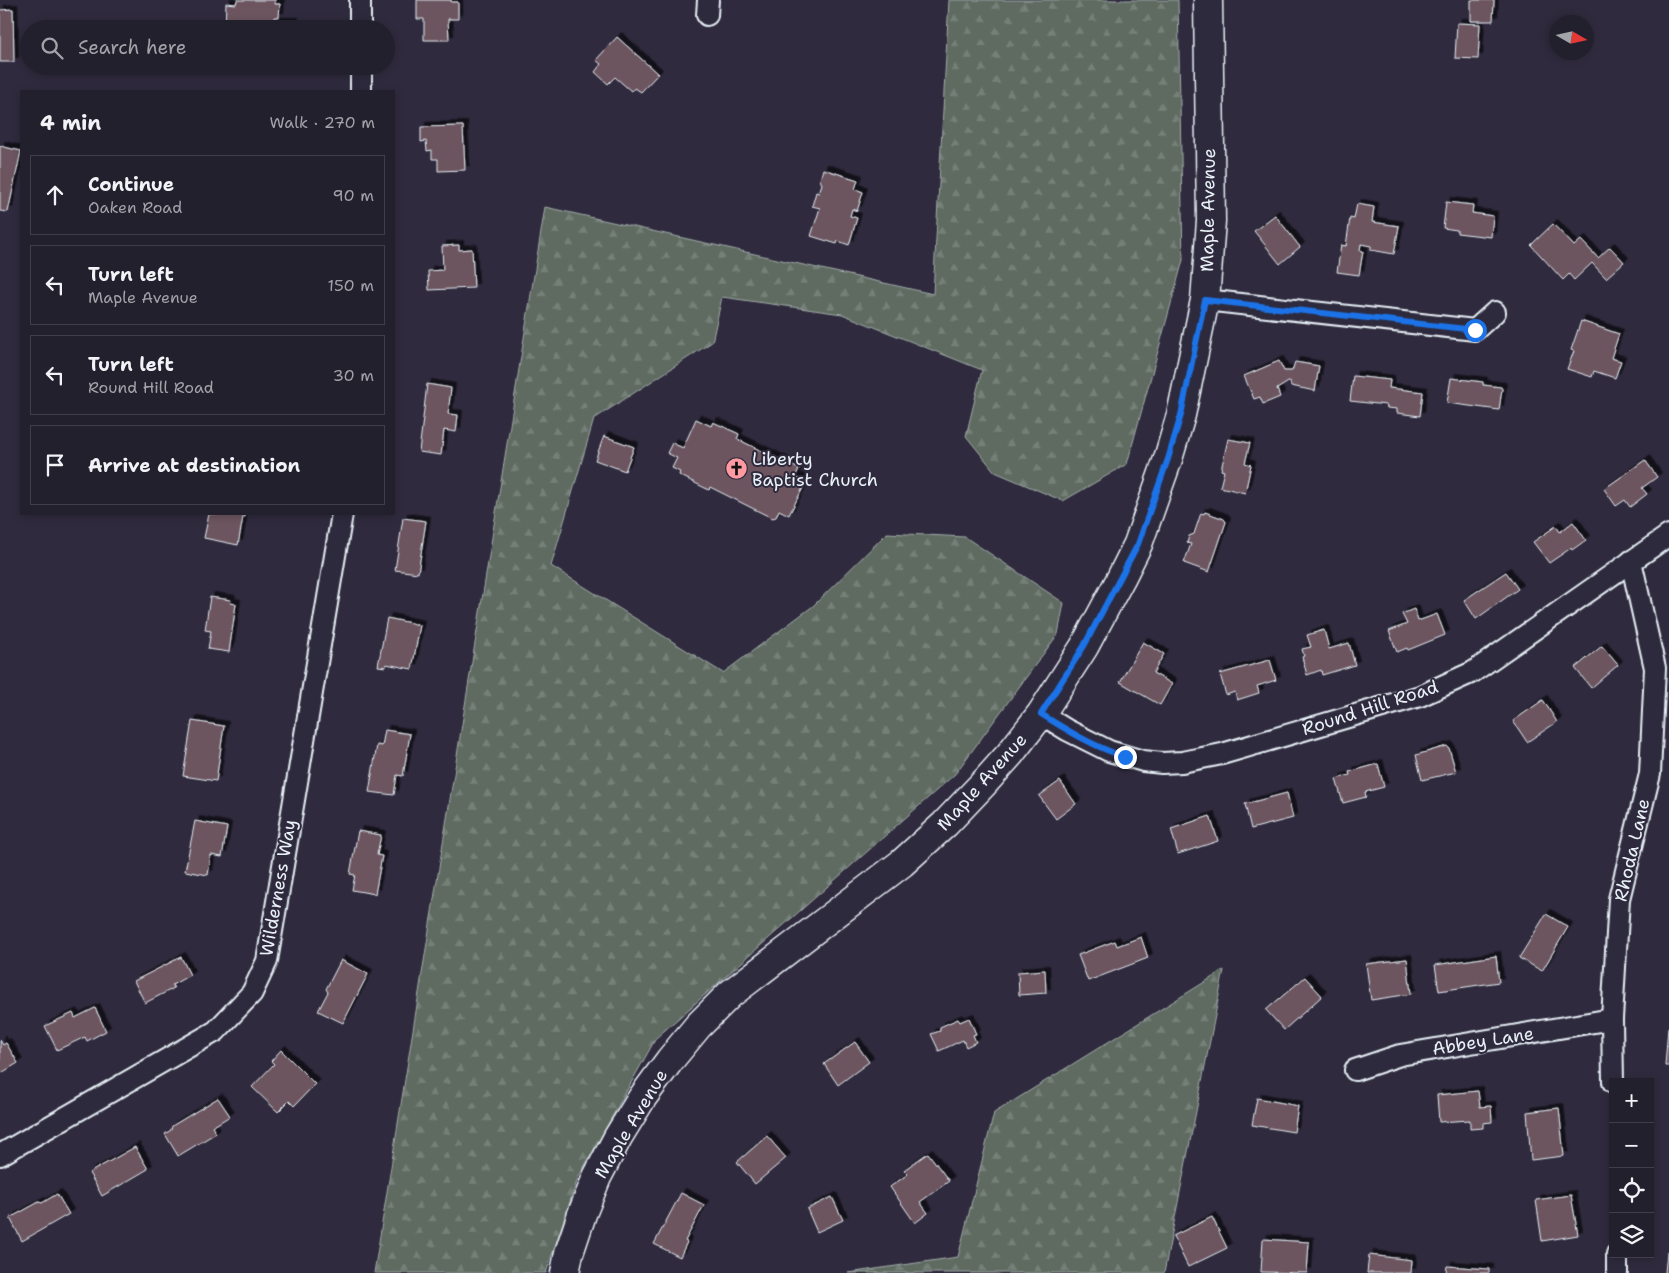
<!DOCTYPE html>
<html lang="en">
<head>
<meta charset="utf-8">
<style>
  :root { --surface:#23202e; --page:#2b2836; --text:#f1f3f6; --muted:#a3a3aa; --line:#403e4a }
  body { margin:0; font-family:"Shantell Sans",sans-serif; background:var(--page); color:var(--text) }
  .controls { position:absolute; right:15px; bottom:15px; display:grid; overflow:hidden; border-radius:0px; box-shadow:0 2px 8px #0003 }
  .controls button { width:45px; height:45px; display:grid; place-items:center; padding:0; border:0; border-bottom:1px solid var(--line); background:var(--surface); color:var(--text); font:25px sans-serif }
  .compass { position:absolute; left:1549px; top:15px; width:45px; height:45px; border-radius:50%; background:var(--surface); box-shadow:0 2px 8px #0003; rotate:99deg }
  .stop { position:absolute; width:15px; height:15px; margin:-11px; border:4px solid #1a73e8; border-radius:50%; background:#fff }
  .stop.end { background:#1a73e8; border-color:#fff; box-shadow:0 1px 5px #0008 }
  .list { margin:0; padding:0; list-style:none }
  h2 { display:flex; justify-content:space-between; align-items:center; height:65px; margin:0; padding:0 20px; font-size:21px }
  h2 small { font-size:16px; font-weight:400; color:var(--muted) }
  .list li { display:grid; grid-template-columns:32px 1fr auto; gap:15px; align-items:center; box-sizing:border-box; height:80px; margin:0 10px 10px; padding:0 10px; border:1px solid var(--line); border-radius:0px }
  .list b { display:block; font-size:19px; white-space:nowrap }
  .list p { margin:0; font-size:16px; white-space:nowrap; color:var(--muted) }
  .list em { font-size:16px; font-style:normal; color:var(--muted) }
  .icon { flex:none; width:28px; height:28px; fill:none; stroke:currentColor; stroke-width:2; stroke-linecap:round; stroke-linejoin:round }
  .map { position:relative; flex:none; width:1669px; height:1273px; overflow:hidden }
  .search { position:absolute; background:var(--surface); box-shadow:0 2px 8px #0003; left:20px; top:20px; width:375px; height:55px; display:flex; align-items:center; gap:12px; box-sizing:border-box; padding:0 18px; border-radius:28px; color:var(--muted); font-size:19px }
  .panel { position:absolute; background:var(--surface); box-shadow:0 2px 8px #0003; left:20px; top:90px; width:375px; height:425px; border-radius:0px }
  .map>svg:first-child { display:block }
  .forest { fill:url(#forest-firs); stroke:#a3aeac }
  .building { fill:#6c555e; stroke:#e8f1f8; filter:url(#shadow) }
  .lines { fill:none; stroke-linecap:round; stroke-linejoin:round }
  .minor-casing { stroke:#e8f1f8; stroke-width:24 }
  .secondary-casing { stroke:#e8f1f8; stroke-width:31 }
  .minor { stroke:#2f2a3d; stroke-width:20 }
  .secondary { stroke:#2f2a3d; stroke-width:28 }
  .route { stroke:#1a73e8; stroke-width:6 }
  .labels { text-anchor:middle; stroke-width:4; stroke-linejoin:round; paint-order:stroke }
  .street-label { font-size:18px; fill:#e8f1f8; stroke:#2f2a3d }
  .poi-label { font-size:18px; fill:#e8f1f8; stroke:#2f2a3d; text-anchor:start }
</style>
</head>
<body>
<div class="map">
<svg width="1669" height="1273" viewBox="0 0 1669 1273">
  <defs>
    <pattern id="forest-firs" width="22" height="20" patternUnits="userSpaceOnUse" patternTransform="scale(1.25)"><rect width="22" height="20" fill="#5e6a60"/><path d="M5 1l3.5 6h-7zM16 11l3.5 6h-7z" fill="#758078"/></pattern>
    <filter id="shadow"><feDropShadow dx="4.5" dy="-4.5" stdDeviation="0" flood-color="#0009"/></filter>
  </defs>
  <rect width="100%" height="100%" fill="#2f2a3d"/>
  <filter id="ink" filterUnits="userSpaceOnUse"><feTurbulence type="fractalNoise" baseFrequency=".02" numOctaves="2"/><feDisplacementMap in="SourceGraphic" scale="10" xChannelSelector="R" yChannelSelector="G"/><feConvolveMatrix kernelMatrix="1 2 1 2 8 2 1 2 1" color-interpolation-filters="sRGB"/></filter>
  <g filter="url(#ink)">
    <g class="forest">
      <polygon points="949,0 1178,0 1183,260 1127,464 1063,501 995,472 966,436 982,370 842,314 722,297 712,342 594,419 551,566 723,673 813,606 887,533 965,537 1064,603 1058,634 955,774 656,1038 578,1178 546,1273 374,1273 545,207 933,294"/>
      <polygon points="1224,970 1164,1273 848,1273 958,1257 994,1113"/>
    </g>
    <g class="building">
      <polygon points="237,0 275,0 275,4 280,4 279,17 274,17 274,22 294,22 293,29 225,29 226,3 236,4"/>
      <polygon points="417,0 451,0 451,2 458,2 458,19 448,19 449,40 424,40 424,19 417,19"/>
      <polygon points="1471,0 1494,0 1493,21 1471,21"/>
      <polygon points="13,9 14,62 0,62 0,10"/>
      <polygon points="1457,23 1480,24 1478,59 1455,58"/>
      <polygon points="617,37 658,74 641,92 635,88 631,91 615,77 608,84 595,72 601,64 596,60"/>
      <polygon points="463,126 465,170 438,171 438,159 432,159 432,150 427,151 426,141 421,142 421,127"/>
      <polygon points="0,146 21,151 8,212 0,211"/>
      <polygon points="823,169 858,180 855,189 863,192 857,211 852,209 850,216 857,218 849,245 838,241 837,244 811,236 820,208 812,206 816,192 819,193 822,184 820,180"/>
      <polygon points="1446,202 1473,205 1472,213 1493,216 1491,237 1457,233 1457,230 1443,228"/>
      <polygon points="1357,204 1374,207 1372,222 1399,226 1394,254 1371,250 1371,246 1361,244 1360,250 1363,251 1359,275 1337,272 1341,245 1346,246 1350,218 1354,219"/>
      <polygon points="1275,215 1300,247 1280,264 1254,231"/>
      <polygon points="1553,224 1574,246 1581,240 1598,258 1610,247 1624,262 1606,278 1592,263 1574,280 1569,274 1563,280 1531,245"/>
      <polygon points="459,245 459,250 472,249 474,288 429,290 428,271 443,270 442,246"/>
      <polygon points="1581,321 1619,334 1611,358 1621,361 1615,378 1594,371 1592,377 1567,369 1574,351 1571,350"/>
      <polygon points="1279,361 1284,371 1292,371 1295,362 1319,366 1315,391 1291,386 1290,381 1277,389 1280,397 1263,404 1260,397 1254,399 1244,376"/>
      <polygon points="1353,376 1390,380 1389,388 1423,392 1420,416 1397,413 1397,409 1387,408 1386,405 1350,401"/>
      <polygon points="1451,378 1483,382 1483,385 1501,387 1502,389 1499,410 1447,403"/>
      <polygon points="427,384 451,388 448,414 458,415 456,432 444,430 441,455 419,452"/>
      <polygon points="696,419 711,426 713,422 739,434 737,439 799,469 795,477 806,482 789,515 779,510 776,517 772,518 710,487 709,490 679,475 680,472 672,468 677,458 667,453 672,443 683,448"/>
      <polygon points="604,436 634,447 625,471 595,460"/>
      <polygon points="1228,439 1250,443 1245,463 1251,465 1245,493 1220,487 1224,471 1221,470"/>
      <polygon points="1645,460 1657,477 1642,488 1647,494 1630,507 1625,500 1616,506 1604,489"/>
      <polygon points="1205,512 1224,519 1226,522 1209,572 1184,563 1191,544 1187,543 1189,536 1194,534 1201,513 1204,514"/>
      <polygon points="209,514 246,514 245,517 243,517 238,545 204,538"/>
      <polygon points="403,518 426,521 418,573 395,570"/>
      <polygon points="1573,522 1586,540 1572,550 1571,548 1549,563 1533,542 1556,526 1560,532"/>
      <polygon points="1506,572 1518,589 1476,619 1464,600"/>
      <polygon points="210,597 231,600 230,603 236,604 229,652 208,649 211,631 205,630"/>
      <polygon points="1414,609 1418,621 1437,614 1445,635 1408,650 1407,648 1397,652 1389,631 1407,624 1402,614"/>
      <polygon points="387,618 420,625 412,669 386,664 386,667 378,666"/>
      <polygon points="1324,630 1329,649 1349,643 1355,665 1322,675 1321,670 1307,675 1302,657 1304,656 1302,649 1311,647 1307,635"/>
      <polygon points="1143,642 1164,654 1153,673 1172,684 1160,705 1120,682"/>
      <polygon points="1602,646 1618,665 1591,688 1575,668"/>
      <polygon points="1270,660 1276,680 1257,686 1259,693 1237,700 1235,692 1226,695 1220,674"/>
      <polygon points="1543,700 1557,722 1527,742 1513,721"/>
      <polygon points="192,721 224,726 216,781 183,776"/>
      <polygon points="385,730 410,734 403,776 397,775 394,795 369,792 377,745 382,746"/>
      <polygon points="1447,746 1449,748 1456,772 1422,780 1416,755"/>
      <polygon points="1378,764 1384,787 1365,792 1366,797 1343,803 1336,779 1350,775 1349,772"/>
      <polygon points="1060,781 1076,804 1056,819 1039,796"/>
      <polygon points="1287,793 1293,818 1251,829 1245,804"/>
      <polygon points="1210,816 1218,841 1178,854 1171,829"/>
      <polygon points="195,821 227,827 222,857 211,855 208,875 185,871"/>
      <polygon points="358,831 381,835 377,855 382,856 375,894 352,890 355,875 350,874"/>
      <polygon points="1546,914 1568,927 1542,971 1519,958"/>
      <polygon points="1141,937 1148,958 1088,981 1078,955 1115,941 1117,946"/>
      <polygon points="1496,956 1499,982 1439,991 1435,965"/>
      <polygon points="181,957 190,975 172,985 174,988 145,1003 134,981"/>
      <polygon points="1407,959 1411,994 1371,1000 1366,964"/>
      <polygon points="341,960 368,974 343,1023 318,1011 328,992 326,989"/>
      <polygon points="1045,970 1046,993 1019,995 1018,972"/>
      <polygon points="1305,977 1322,996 1284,1030 1266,1010"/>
      <polygon points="95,1008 106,1031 87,1041 85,1037 57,1050 45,1026 73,1013 75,1018"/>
      <polygon points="969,1018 976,1034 973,1035 976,1042 966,1047 963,1040 939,1051 931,1034 940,1031 940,1027 958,1019 960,1022"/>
      <polygon points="1668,1027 1669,1027 1669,1066 1665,1066"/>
      <polygon points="0,1040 3,1045 6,1043 18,1063 0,1074"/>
      <polygon points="855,1042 869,1062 838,1085 824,1064"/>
      <polygon points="281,1050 315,1084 294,1106 289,1101 278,1112 252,1087 274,1064 271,1061"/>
      <polygon points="1478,1091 1480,1107 1491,1106 1492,1122 1483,1123 1483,1128 1470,1129 1470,1120 1439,1122 1437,1095"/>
      <polygon points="218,1098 230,1116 212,1127 216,1133 178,1156 165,1134 171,1130 172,1126"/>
      <polygon points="1257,1098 1298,1106 1294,1132 1252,1125"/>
      <polygon points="1559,1108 1564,1156 1531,1160 1527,1112"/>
      <polygon points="767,1136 786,1158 755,1184 737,1162"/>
      <polygon points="135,1147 148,1169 102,1196 89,1173"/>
      <polygon points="928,1153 949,1181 920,1202 928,1213 915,1223 890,1187 908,1174 904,1170"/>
      <polygon points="681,1193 704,1205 685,1241 687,1242 680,1257 654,1244"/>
      <polygon points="57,1194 69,1214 22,1241 10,1218 39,1202 42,1203"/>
      <polygon points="1571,1195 1578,1235 1542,1241 1536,1200"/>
      <polygon points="832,1197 843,1220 817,1232 807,1209"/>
      <polygon points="1212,1217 1227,1248 1188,1267 1173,1236"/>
      <polygon points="1263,1239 1309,1242 1307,1273 1261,1272"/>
      <polygon points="1667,1251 1669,1251 1669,1273 1665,1273"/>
      <polygon points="1369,1255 1412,1260 1411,1273 1367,1273"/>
      <polygon points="1447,1266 1489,1269 1489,1273 1446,1273"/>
    </g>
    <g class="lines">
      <defs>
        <g id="minor">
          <polyline points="360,0 360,29"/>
          <polyline points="707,15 708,0"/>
          <polyline points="361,66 361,91"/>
          <polyline points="1205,300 1475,330 1495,312"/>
          <polyline points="1041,714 1067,730 1109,751 1143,761 1162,763 1182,762 1222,754 1420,696 1473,672 1669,535"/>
          <polyline points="1355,1070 1400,1055 1612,1019"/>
          <polyline points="1613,1082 1612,1019 1619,899 1650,774 1655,668 1631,561"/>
          <polyline points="0,1155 216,1031 252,993 267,961 342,514"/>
          <polyline points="1617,1254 1617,1273"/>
        </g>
        <polyline id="secondary" points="565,1273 569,1253 582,1214 597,1177 618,1137 642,1098 670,1060 698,1026 730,994 902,863 945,824 985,782 1010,754 1041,714 1084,647 1121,578 1138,544 1168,459 1181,415 1205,300 1211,221 1208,0"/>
      </defs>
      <use href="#minor" class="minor-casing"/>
      <use href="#secondary" class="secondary-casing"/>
      <use href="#minor" class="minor"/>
      <use href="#secondary" class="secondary"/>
    </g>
  </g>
  <g class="lines" filter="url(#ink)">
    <path class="route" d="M1125 757C1095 747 1068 731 1041 714L1084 646 1138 544 1168 459 1181 415 1205 300 1475 330"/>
  </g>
  <defs>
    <symbol id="church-disc" viewBox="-11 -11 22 22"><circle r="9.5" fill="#ff9aa2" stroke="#2f2a3d"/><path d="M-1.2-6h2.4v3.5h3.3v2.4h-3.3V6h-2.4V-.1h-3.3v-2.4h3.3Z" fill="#111"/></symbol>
  </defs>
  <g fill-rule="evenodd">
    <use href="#church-disc" x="724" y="456" width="25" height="25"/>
  </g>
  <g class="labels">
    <g class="street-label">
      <text transform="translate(1208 210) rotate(-89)" y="6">Maple Avenue</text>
      <text transform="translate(1370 708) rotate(-18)" y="6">Round Hill Road</text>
      <text transform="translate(982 782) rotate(-48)" y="6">Maple Avenue</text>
      <text transform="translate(1632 850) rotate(-77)" y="6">Rhoda Lane</text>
      <text transform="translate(278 888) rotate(-80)" y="6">Wilderness Way</text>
      <text transform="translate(1483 1041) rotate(-9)" y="6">Abbey Lane</text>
      <text transform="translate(631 1124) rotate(-59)" y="6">Maple Avenue</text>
    </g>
    <g class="poi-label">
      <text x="752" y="465">Liberty<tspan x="752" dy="21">Baptist Church</tspan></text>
    </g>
  </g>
</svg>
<div class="controls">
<button>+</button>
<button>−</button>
<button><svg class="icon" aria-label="locate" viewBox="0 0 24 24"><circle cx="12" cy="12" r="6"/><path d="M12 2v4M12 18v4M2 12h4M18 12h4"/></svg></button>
<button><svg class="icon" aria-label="layers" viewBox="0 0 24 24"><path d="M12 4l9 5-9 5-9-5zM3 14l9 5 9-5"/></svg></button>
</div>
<svg class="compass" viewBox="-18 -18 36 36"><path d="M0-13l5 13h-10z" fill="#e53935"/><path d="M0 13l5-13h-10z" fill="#a3a3aa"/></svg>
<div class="stop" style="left:1475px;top:330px"></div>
<div class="stop end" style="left:1125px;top:757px"></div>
<div class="search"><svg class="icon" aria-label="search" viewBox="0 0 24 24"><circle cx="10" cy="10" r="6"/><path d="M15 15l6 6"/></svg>Search here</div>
<section class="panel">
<h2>4 min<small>Walk · 270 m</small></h2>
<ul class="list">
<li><svg class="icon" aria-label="ahead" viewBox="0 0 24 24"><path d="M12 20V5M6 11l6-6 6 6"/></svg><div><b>Continue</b><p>Oaken Road</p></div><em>90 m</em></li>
<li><svg class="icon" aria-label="left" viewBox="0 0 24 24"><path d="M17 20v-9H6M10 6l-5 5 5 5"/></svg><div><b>Turn left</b><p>Maple Avenue</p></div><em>150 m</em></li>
<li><svg class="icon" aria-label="left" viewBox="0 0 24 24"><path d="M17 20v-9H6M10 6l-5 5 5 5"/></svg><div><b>Turn left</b><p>Round Hill Road</p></div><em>30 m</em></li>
<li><svg class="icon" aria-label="arrive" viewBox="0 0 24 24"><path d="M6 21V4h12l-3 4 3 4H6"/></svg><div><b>Arrive at destination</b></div></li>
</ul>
</section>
</div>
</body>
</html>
